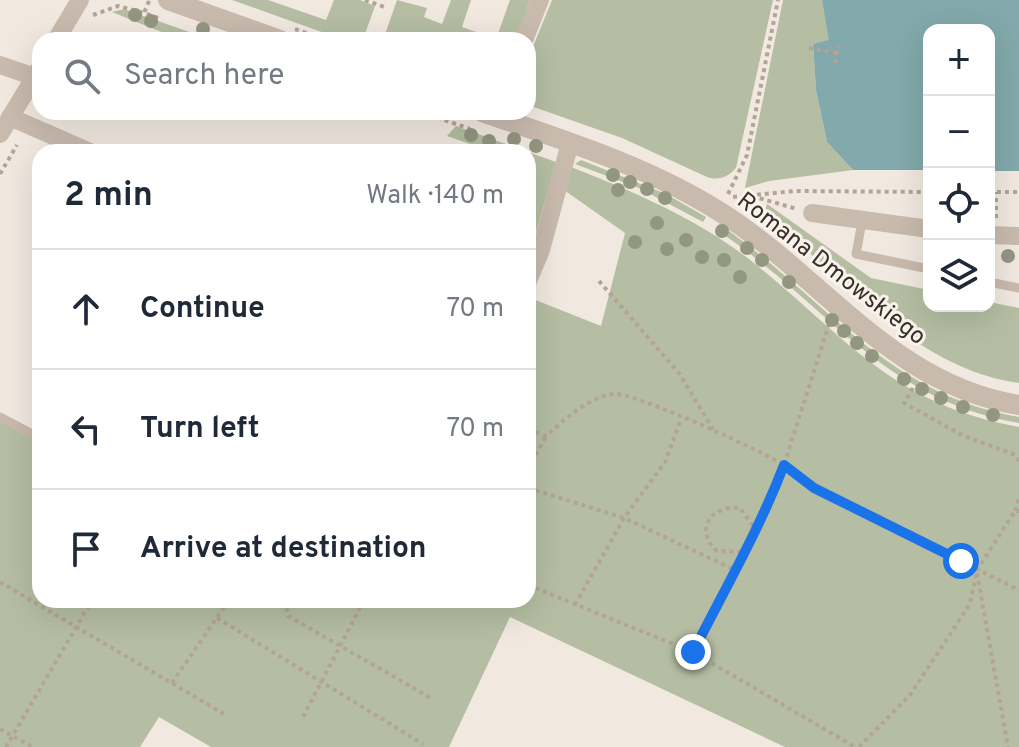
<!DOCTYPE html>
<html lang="en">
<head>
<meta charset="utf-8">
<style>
  :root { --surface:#fff; --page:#f6f6f7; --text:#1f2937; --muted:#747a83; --line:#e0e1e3 }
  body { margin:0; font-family:Overpass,sans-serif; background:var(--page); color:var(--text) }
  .controls { position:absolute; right:24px; top:24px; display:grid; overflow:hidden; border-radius:16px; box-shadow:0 8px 32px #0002 }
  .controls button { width:72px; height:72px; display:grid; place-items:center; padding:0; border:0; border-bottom:2px solid var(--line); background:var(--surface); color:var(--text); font:40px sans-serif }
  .stop { position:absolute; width:24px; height:24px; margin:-18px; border:6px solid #1a73e8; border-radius:50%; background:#fff }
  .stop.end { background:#1a73e8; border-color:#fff; box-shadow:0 2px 8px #0008 }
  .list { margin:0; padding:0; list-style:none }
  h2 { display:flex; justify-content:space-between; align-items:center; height:104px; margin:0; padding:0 32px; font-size:34px }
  h2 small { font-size:26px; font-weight:400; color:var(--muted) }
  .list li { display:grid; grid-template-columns:52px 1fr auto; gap:24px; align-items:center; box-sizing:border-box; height:120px; padding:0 32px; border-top:2px solid var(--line) }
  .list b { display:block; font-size:30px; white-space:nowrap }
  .list em { font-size:26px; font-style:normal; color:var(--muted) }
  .icon { flex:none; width:44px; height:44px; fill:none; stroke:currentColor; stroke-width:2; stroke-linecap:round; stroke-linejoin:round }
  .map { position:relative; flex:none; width:1019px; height:747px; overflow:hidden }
  .search { position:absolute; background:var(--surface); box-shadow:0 8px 32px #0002; left:32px; top:32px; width:504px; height:88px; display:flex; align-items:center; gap:20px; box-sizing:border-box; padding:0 28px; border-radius:24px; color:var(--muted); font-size:30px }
  .panel { position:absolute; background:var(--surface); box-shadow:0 8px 32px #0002; left:32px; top:144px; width:504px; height:464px; border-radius:24px }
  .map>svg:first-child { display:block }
  .green { fill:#b5bea2 }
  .water { fill:#82a9ab }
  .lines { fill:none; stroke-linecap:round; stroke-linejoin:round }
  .path { stroke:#b4a497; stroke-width:4; stroke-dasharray:4 4; stroke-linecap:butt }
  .service { stroke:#c8baad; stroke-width:9 }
  .minor { stroke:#c8baad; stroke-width:18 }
  .tertiary { stroke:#c8baad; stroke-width:20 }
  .tree { fill:#939680 }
  .route { stroke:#1a73e8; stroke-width:10 }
  .labels { text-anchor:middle; stroke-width:6; stroke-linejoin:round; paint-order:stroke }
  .street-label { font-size:24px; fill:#372f2b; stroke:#f9f3ec }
</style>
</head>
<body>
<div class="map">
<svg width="1019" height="747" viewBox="0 0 1019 747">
  <rect width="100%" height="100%" fill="#f1e9e0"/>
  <g class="green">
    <polygon points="232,0 268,0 326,20 334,0 360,0 375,6 365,34 381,40 344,40"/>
    <polygon points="397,0 427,8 424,17 442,24 451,0 471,0 462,27 496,39 510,0 530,0 516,40 383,40"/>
    <path d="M552 0H773L736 168C728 177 719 181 707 177L622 138 528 105V59Z"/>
    <polygon points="783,0 822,0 830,41 813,44 816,90 827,142 853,170 769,181 745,188"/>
    <polygon points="124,9 212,40 181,40 112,12"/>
    <polygon points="456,126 528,152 467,152 470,144 447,136"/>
    <polygon points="528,152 556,162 528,261"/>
    <polygon points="581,160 666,194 706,217 703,222 639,188 575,164"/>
    <path d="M571 167C635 192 700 220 754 263 848 339 892 404 1019 427V747H785L510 617 449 747H211L159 717 140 747H0V421L40 442V600H528V297L601 326 625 233 564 190Z"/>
    <path d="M767 204 871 278 929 290V306H989V302L1019 308V383C913 368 843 276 764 214Z"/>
    <path d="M719 224C825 297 885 394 1019 417V423C883 400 827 304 721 233Z"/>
  </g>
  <polygon class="water" points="822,0 1019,0 1019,171 989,171 989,30 929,30 929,170 853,170 827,142 816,90 813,44 829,40"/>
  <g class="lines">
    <g class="path">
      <polyline points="365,0 387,8"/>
      <polyline points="149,1 144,13 161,19"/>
      <polyline points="93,15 118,6 144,13"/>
      <polyline points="295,29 326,40"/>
      <polyline points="809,48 836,53"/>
      <polyline points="835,63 838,46"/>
      <polyline points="422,112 470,129"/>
      <polyline points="0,174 17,145"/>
      <polyline points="989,192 1019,192"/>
      <polyline points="728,194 747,155 778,0"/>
      <polyline points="752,196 797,209"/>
      <polyline points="733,197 795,191 929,192"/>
      <polyline points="996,218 996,192"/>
      <polyline points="599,281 679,373 714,431"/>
      <polyline points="913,388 904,403 964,436 1013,454 1019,461"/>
      <path d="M528 429 546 436C564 420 588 397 614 394 634 392 762 451 784 465 795 471 804 480 814 488L1019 590"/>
      <polyline points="528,469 546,436"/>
      <path d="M528 488 624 518 735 570 752 540 753 526 740 508C712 505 693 529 717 551L743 552"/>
      <polyline points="1015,511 1019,497"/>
      <polyline points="753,538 784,465 829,324"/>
      <polyline points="977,573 1008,747"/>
      <polyline points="0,582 224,714"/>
      <polyline points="528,585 693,652 855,747"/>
      <polyline points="285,600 288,616 431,698"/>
      <polyline points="575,605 624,518 665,462 681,419"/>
      <polyline points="217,618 423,744"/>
      <polyline points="693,652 735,570"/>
      <polyline points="172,683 229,600"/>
      <polyline points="303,717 364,600"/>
      <polyline points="0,729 33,747"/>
      <polyline points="6,747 92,600"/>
      <polyline points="859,747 910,695 970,604 977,570 1015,511 1019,511"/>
    </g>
    <g class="service">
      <polyline points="862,222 856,254 929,269"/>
      <polyline points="989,282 1019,288"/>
      <polyline points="0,417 40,438"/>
    </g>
    <g class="minor">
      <polyline points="56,40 80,0"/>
      <polyline points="524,40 540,0"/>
      <polyline points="0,65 35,77"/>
      <polyline points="10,117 90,152"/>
      <polyline points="0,134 40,68"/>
      <polyline points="812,213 929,229"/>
      <polyline points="989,235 1019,236"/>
      <polyline points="528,281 541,250 570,143"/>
    </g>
    <g class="tertiary">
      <polyline points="168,0 280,40"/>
      <path d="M482 112C562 140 645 165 717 210 821 274 891 385 1019 405"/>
    </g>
  </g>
  <g class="tree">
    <circle cx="135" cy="15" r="7"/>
    <circle cx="151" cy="21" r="7"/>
    <circle cx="203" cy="29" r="7"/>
    <circle cx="471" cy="135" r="7"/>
    <circle cx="514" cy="139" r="7"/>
    <circle cx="489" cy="141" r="7"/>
    <circle cx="536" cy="146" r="7"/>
    <circle cx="613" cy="175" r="7"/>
    <circle cx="630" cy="182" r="7"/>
    <circle cx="647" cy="189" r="7"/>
    <circle cx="618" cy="190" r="7"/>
    <circle cx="665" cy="198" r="7"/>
    <circle cx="657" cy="223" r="7"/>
    <circle cx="722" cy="231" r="7"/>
    <circle cx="686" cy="240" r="7"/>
    <circle cx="635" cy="242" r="7"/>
    <circle cx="747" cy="248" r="7"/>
    <circle cx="667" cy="249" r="7"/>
    <circle cx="1008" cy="256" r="7"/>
    <circle cx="702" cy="257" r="7"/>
    <circle cx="724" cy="260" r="7"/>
    <circle cx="762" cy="260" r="7"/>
    <circle cx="740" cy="277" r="7"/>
    <circle cx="789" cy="282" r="7"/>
    <circle cx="832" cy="320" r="7"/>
    <circle cx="844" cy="331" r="7"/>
    <circle cx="857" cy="343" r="7"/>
    <circle cx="872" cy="356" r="7"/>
    <circle cx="904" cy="379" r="7"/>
    <circle cx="922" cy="389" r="7"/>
    <circle cx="941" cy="398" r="7"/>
    <circle cx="963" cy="407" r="7"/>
    <circle cx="993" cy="415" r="7"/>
  </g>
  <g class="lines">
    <path class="route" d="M693 652C725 589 759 530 784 465L814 488 961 561"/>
  </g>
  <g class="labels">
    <g class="street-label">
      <text transform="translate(832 268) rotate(38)" y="8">Romana Dmowskiego</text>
    </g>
  </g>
</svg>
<div class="controls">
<button>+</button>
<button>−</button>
<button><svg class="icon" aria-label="locate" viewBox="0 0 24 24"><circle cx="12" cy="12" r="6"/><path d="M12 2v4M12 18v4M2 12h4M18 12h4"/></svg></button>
<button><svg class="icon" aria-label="layers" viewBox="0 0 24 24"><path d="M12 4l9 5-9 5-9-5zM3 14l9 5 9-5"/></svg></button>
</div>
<div class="stop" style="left:961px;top:561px"></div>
<div class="stop end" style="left:693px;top:652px"></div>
<div class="search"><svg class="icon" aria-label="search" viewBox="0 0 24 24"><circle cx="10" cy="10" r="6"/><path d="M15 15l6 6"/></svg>Search here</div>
<section class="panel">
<h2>2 min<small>Walk · 140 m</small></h2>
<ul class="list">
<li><svg class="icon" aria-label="ahead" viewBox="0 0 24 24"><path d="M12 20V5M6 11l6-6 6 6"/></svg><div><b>Continue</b></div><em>70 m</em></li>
<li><svg class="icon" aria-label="left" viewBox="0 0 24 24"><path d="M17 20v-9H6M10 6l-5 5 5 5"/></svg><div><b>Turn left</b></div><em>70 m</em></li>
<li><svg class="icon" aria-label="arrive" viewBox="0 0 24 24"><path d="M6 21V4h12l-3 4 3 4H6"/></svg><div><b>Arrive at destination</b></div></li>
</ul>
</section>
</div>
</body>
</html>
